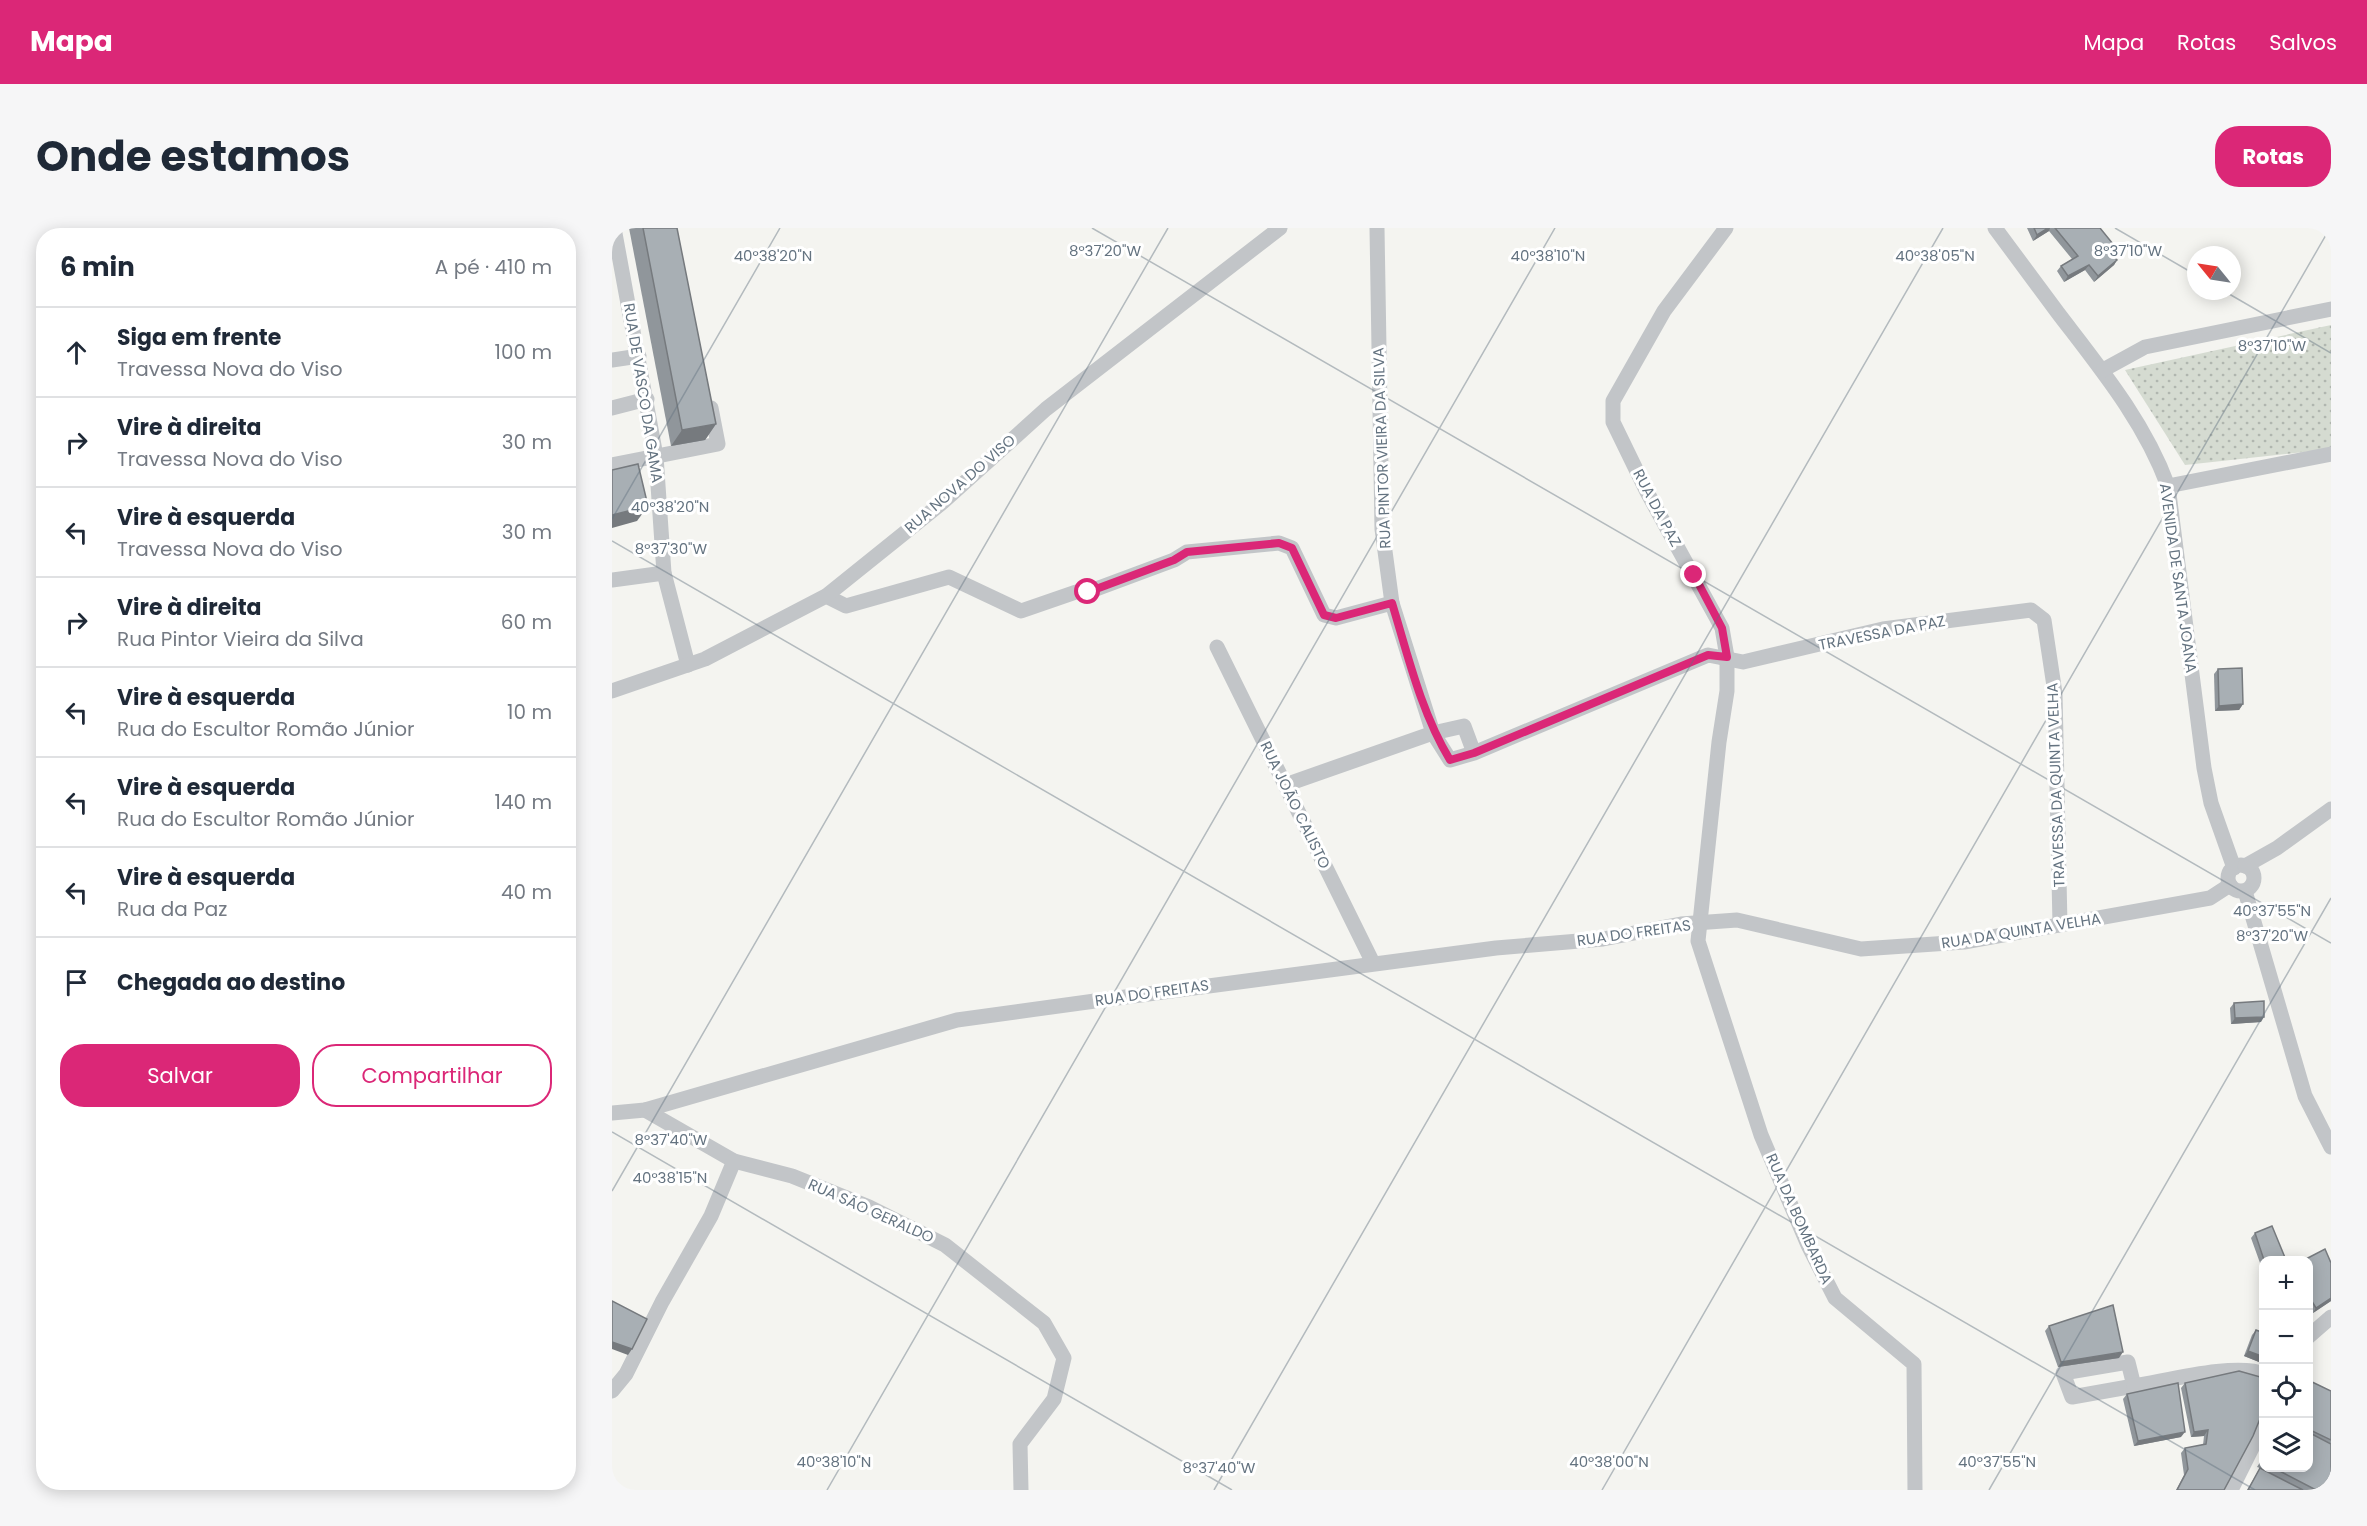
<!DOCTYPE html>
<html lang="pt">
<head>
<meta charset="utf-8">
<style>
  :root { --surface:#fff; --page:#f6f6f7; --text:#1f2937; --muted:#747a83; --line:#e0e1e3; --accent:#db2777 }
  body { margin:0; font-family:Poppins,sans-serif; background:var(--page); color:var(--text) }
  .controls { position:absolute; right:18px; bottom:18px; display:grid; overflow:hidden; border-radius:12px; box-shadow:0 3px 15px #0003 }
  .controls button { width:54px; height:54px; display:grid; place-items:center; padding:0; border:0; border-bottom:2px solid var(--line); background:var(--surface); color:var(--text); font:30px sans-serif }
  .compass { position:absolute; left:1575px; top:18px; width:54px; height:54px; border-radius:50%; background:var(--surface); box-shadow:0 3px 15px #0003; rotate:300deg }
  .stop { position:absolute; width:18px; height:18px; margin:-14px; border:4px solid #db2777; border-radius:50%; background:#fff }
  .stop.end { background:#db2777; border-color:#fff; box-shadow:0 2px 6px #0008 }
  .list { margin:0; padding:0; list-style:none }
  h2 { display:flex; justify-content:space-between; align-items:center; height:78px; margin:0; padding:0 24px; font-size:26px }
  h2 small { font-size:20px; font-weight:400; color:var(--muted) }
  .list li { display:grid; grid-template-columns:39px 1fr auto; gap:18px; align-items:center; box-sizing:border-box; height:90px; padding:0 24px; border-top:2px solid var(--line) }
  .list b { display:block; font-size:22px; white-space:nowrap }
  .list p { margin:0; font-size:20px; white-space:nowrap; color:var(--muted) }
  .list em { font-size:20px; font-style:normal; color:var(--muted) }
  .actions { display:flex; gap:12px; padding:18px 24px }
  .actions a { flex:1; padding:14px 0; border:2px solid var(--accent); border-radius:24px; text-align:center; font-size:21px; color:var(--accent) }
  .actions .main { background:var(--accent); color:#fff }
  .icon { flex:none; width:33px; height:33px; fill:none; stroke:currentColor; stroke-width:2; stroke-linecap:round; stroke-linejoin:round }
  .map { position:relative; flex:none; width:1719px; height:1262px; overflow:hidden; border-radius:24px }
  header { display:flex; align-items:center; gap:36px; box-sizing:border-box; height:84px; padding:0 30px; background:var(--accent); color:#fff }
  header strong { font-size:28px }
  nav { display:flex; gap:33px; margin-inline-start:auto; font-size:21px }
  .intro { display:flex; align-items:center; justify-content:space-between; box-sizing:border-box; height:144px; padding:0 36px }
  h1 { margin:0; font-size:42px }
  .button { padding:15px 27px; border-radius:24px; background:var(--accent); color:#fff; font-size:21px; font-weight:700 }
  main { display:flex; gap:36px; padding:0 36px }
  aside { flex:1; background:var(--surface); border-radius:24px; box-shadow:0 3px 15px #0003 }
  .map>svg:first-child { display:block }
  .green { fill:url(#green-dots) }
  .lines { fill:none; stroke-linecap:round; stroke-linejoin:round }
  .minor { stroke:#c2c5c8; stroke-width:15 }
  .wall { fill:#90969b }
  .shaded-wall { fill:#767a7e }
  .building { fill:#a8afb4; stroke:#767a7e; stroke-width:1.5 }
  .route { stroke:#db2777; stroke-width:8 }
  .ticks { fill:none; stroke:#647380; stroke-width:1.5; stroke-opacity:0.45 }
  .labels { text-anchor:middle; stroke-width:6; stroke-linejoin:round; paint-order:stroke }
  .street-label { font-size:15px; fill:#647380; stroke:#fff }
  .ticks-label { font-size:15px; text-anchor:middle; fill:#647380; stroke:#fff; stroke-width:6; stroke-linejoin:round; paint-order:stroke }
</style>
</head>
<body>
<header>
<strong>Mapa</strong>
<nav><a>Mapa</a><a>Rotas</a><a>Salvos</a></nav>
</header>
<div class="intro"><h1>Onde estamos</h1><a class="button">Rotas</a></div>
<main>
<aside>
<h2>6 min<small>A pé · 410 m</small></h2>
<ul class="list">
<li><svg class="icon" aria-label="ahead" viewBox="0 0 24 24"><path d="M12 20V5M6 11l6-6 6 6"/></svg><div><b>Siga em frente</b><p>Travessa Nova do Viso</p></div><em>100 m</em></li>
<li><svg class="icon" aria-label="right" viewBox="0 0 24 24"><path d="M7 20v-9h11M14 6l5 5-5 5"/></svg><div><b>Vire à direita</b><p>Travessa Nova do Viso</p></div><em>30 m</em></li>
<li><svg class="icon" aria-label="left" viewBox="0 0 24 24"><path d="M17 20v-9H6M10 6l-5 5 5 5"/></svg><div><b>Vire à esquerda</b><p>Travessa Nova do Viso</p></div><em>30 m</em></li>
<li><svg class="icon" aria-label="right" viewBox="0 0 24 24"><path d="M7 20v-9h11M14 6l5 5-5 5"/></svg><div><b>Vire à direita</b><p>Rua Pintor Vieira da Silva</p></div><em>60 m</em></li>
<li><svg class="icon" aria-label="left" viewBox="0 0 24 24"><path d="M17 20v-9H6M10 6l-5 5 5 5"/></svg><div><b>Vire à esquerda</b><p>Rua do Escultor Romão Júnior</p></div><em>10 m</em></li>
<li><svg class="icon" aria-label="left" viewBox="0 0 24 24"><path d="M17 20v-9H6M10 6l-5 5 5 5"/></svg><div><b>Vire à esquerda</b><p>Rua do Escultor Romão Júnior</p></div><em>140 m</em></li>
<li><svg class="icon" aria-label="left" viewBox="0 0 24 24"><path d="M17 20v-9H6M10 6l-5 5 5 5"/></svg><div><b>Vire à esquerda</b><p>Rua da Paz</p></div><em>40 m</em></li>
<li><svg class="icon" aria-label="arrive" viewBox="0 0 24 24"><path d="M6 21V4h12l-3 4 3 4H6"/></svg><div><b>Chegada ao destino</b></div></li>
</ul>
<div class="actions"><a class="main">Salvar</a><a>Compartilhar</a></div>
</aside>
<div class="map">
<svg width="1719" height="1262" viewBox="0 0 1719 1262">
  <defs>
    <pattern id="green-dots" width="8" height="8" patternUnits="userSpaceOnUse" patternTransform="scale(1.5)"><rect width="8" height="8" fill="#d5dbd1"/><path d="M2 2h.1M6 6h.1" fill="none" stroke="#b0b6af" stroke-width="1.8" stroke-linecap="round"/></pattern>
  </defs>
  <rect width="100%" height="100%" fill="#f4f4f0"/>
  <polygon class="green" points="1719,97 1719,221 1573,237 1513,142"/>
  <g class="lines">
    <g class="minor">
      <polyline points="2,0 44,228 52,345 76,437"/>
      <polyline points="1114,0 1052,83 1001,173 1001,194 1035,264 1110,400 1115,429 1115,463 1107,514 1086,713 1149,907 1196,1017 1223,1070 1302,1136 1303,1262"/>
      <path d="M1383 0C1404 28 1425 57 1446 85 1488 140 1532 193 1556 258L1592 540 1599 575 1622 640"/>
      <polyline points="0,132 27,128"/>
      <polyline points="1491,142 1533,119 1719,81"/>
      <polyline points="0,180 35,171"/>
      <polyline points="0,237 106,216 99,180"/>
      <polyline points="1556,258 1719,226"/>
      <polyline points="0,352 52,345"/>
      <polyline points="214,368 234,378 337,349 409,383 464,364 476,364 562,332 575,324 667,315 680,320 712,387 724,390 780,375"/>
      <polyline points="605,419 761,735"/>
      <polyline points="0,463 93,431 214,368 331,274 434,181 668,0"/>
      <polyline points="862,525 852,498 821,505 838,532 862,525 1096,427 1131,434 1271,401 1419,382 1432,392 1443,465 1448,697"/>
      <polyline points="673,557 821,505 780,375 770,301 765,0"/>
      <circle cx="1629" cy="650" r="13"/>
      <polyline points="1633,638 1665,620 1719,581"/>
      <polyline points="1633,663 1693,868 1719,919"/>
      <polyline points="33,882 122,933 180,948 257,979 333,1017 432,1095 452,1130 442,1171 408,1216 409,1262"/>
      <polyline points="0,885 33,882 345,792 483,773 884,720 991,711 1069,696 1125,692 1249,721 1352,714 1598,670 1618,657"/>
      <polyline points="1696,1109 1719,1089"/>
      <polygon points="1516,1134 1522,1158 1460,1169 1451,1145"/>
      <path d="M1522 1158C1554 1153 1624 1134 1652 1146"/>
      <polyline points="0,1163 14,1146 50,1074 99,988 122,933"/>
      <polyline points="1619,1262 1652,1196"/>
    </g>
  </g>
  <g class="wall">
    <polygon points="17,0 65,0 104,196 93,212 59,218"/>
    <polygon points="1415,0 1488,0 1497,22 1495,22 1505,32 1502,37 1482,54 1473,42 1452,54 1445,43 1449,38 1460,31 1437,3 1421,13"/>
    <polygon points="1606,441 1631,476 1627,482 1603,483 1602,446"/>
    <polygon points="1622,775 1649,794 1619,796 1618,780"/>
    <polygon points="1643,1005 1674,1032 1652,1032 1652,1046 1639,1010"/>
    <polygon points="1696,1032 1719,1073 1701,1085 1696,1079"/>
    <polygon points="1437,1098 1507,1130 1446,1139 1433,1103"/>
    <polygon points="1644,1102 1652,1105 1652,1136 1632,1128 1640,1107"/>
    <polygon points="1627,1143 1612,1262 1564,1262 1572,1247 1569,1225 1573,1220 1591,1217 1592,1208 1579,1209 1569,1160 1573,1155"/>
    <polygon points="1696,1152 1719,1163 1719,1262 1635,1262 1648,1240 1645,1239 1652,1228 1652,1239 1696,1239"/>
    <polygon points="1515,1166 1569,1209 1522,1218 1511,1171"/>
  </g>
  <g class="shaded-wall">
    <polygon points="1436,0 1438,0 1437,3 1421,13 1425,7"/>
    <polygon points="1501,16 1497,22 1489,25 1493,20"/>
    <polygon points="1505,32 1502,37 1482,54 1486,48"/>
    <polygon points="1477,37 1473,42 1452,54 1456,48"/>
    <polygon points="104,196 93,212 59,218 70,202"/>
    <polygon points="36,278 25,293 0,300 0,287"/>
    <polygon points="1631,476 1627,482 1603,483 1607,478"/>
    <polygon points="1652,789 1649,794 1619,796 1623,790"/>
    <polygon points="1719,1070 1719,1073 1701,1085 1704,1080"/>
    <polygon points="0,1114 20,1121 16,1127 0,1121"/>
    <polygon points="1636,1123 1652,1129 1652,1136 1632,1128"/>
    <polygon points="1511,1124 1507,1130 1446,1139 1449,1134"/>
    <polygon points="1596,1202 1592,1208 1579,1209 1582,1204"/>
    <polygon points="1573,1204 1569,1209 1522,1218 1526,1213"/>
  </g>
  <g class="building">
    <polygon points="31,0 65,0 104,196 70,202"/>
    <polygon points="1422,0 1436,0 1425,7"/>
    <polygon points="1443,0 1488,0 1501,16 1493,20 1505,32 1486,48 1477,37 1456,48 1449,38 1466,28"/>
    <polygon points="26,236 36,278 0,287 0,242"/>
    <polygon points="1630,440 1631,476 1607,478 1606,441"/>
    <polygon points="1652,773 1652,789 1623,790 1622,775"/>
    <polygon points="1660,998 1674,1032 1652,1032 1643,1005"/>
    <polygon points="1713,1021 1719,1035 1719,1070 1704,1080 1696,1067 1696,1032 1692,1032"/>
    <polygon points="0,1073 35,1091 20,1121 0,1114"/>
    <polygon points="1501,1077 1511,1124 1449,1134 1437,1098"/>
    <polygon points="1644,1102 1652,1105 1652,1129 1636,1123"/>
    <polygon points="1627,1143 1652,1150 1652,1181 1641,1208 1612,1262 1565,1262 1576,1241 1573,1220 1594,1216 1596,1202 1582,1204 1573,1155"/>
    <polygon points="1696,1152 1719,1163 1719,1212 1696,1201"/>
    <polygon points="1566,1155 1573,1204 1526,1213 1515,1166"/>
    <polygon points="1696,1204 1719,1216 1719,1262 1704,1262 1660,1239 1696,1239"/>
    <polygon points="1648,1240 1691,1262 1636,1262"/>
    <polygon points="0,1258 8,1262 0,1262"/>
  </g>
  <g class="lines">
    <path class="route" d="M476 364 562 332 575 324 667 315 680 320 712 387 724 390 780 375C796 428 809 484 838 532L862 525 1096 427 1115 429 1110 400 1082 347"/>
  </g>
  <path class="ticks" d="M480 0 1719 715M1503 0 1584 47M1612 63 1719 125M0 291 168 0M0 313 1643 1262M0 904 620 1262M0 963 556 0M215 1262 943 0M602 1262 1331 0M990 1262 1718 0M1377 1262 1719 670"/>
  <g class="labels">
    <g class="street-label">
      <text transform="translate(31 165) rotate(81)" y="5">RUA DE VASCO DA GAMA</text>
      <text transform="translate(770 220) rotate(-92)" y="5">RUA PINTOR VIEIRA DA SILVA</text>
      <text transform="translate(348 256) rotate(-41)" y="5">RUA NOVA DO VISO</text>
      <text transform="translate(1045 280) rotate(62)" y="5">RUA DA PAZ</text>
      <text transform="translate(1566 350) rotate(82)" y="5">AVENIDA DE SANTA JOANA</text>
      <text transform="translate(1270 405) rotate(-11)" y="5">TRAVESSA DA PAZ</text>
      <text transform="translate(1444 557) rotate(-92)" y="5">TRAVESSA DA QUINTA VELHA</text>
      <text transform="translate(683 577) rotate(64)" y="5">RUA JOÃO CALISTO</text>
      <text transform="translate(1409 703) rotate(-9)" y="5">RUA DA QUINTA VELHA</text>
      <text transform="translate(1022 705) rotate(-8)" y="5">RUA DO FREITAS</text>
      <text transform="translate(540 765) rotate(-8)" y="5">RUA DO FREITAS</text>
      <text transform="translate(259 983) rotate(24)" y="5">RUA SÃO GERALDO</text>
      <text transform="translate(1187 991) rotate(66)" y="5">RUA DA BOMBARDA</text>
    </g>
  </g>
  <g class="ticks-label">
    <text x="493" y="28">8°37'20"W</text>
    <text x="1516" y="28">8°37'10"W</text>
    <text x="161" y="33">40°38'20"N</text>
    <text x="936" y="33">40°38'10"N</text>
    <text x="1323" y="33">40°38'05"N</text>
    <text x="1660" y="123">8°37'10"W</text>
    <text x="58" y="284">40°38'20"N</text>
    <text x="59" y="326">8°37'30"W</text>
    <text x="1660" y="688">40°37'55"N</text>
    <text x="1660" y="713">8°37'20"W</text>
    <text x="59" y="917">8°37'40"W</text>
    <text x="58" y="955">40°38'15"N</text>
    <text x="222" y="1239">40°38'10"N</text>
    <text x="997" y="1239">40°38'00"N</text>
    <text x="1385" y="1239">40°37'55"N</text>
    <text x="607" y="1245">8°37'40"W</text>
  </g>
</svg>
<div class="controls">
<button>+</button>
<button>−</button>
<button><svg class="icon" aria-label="locate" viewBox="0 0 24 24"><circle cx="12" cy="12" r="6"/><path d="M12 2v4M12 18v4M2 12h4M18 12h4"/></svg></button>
<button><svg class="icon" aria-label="layers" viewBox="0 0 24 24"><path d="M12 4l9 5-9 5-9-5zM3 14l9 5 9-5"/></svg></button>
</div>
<svg class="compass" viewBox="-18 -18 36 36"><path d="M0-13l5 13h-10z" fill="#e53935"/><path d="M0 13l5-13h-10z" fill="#747a83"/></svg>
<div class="stop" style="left:476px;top:364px"></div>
<div class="stop end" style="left:1082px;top:347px"></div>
</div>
</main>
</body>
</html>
